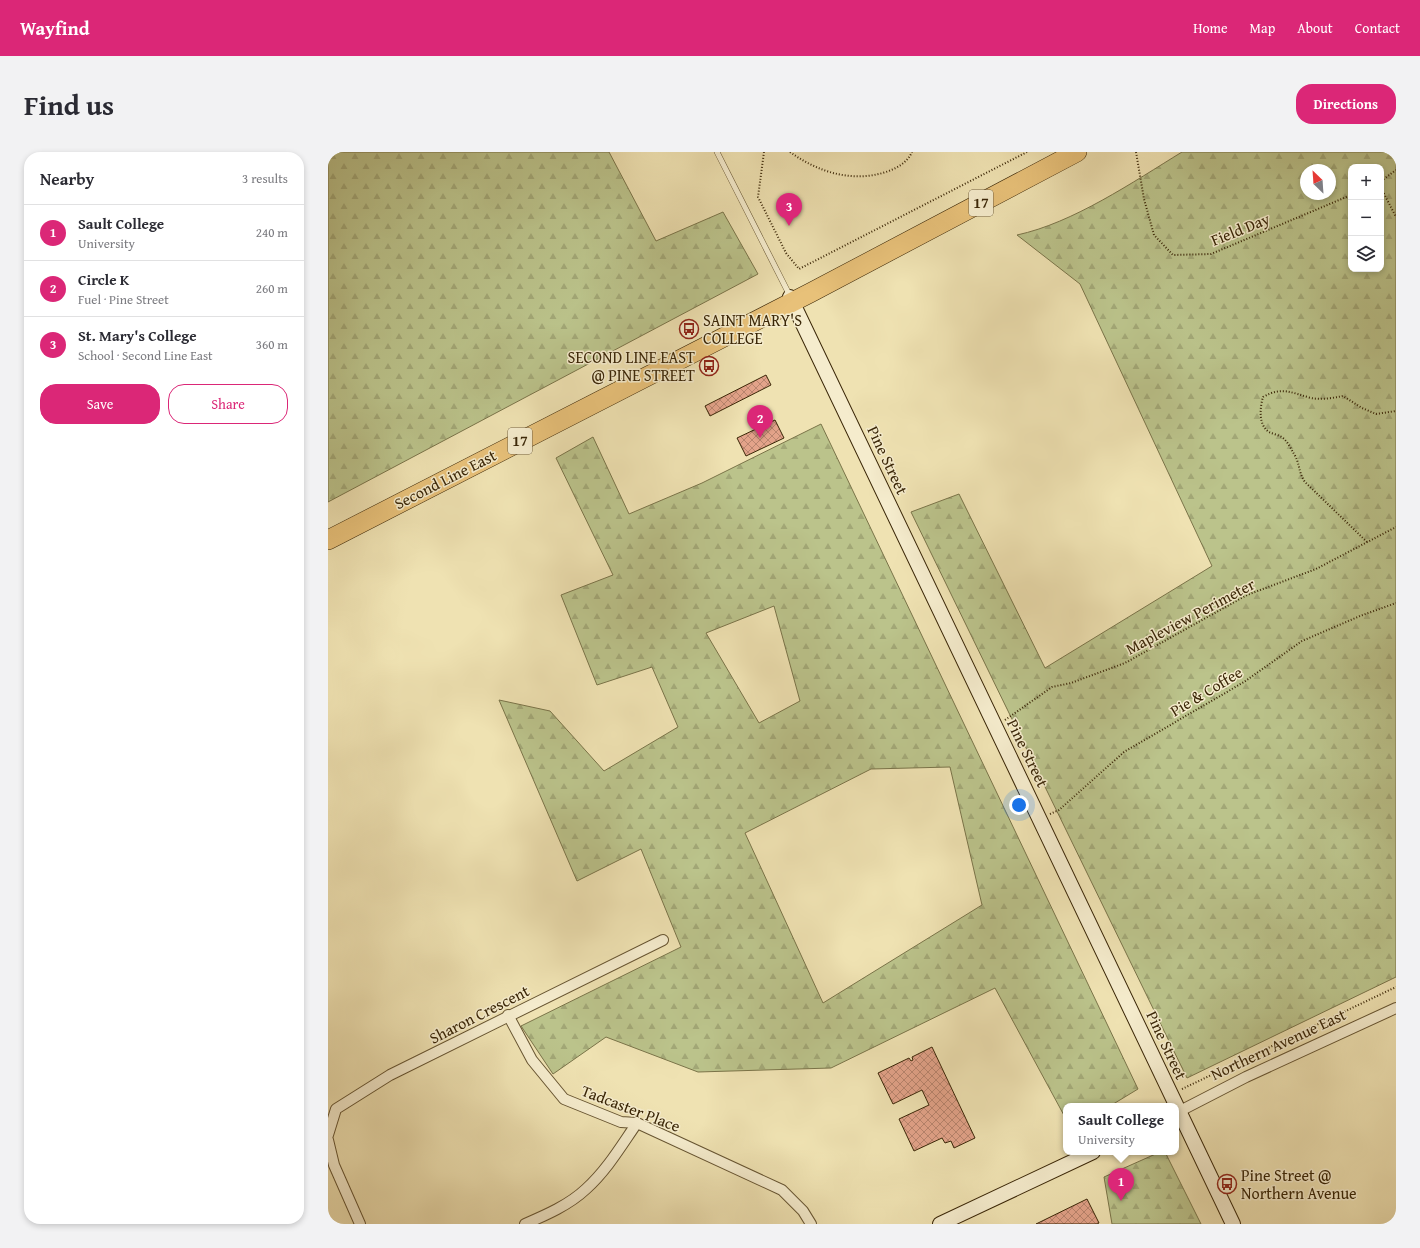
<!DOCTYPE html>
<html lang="en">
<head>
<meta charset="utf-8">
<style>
  :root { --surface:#fff; --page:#f2f2f3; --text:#2b2b33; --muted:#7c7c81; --line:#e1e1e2; --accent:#db2777 }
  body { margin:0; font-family:"Gentium Book Plus",serif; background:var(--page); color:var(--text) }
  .controls { position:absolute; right:12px; top:12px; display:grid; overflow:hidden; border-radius:8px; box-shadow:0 2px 6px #0003 }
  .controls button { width:36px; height:36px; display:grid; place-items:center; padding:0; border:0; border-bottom:1px solid var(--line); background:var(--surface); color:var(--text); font:20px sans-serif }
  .compass { position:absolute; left:972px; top:12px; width:36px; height:36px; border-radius:50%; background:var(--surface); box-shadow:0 2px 6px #0003; rotate:335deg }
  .you { position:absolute; left:691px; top:653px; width:14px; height:14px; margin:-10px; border:3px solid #fff; border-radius:50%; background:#1a73e8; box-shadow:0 0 0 6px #1a73e833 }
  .badge { display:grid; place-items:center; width:26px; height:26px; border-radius:50%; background:var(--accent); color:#fff; font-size:13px; font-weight:700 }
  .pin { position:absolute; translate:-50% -33px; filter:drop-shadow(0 1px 2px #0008) }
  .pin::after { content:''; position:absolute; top:21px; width:14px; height:12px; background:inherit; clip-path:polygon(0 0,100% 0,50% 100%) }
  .popup { position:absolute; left:735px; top:951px; width:116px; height:52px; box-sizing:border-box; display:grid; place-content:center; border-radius:8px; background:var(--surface); filter:drop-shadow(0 1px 3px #0005); font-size:13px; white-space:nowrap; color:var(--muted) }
  .popup b { font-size:15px; color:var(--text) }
  .popup::after { content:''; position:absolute; left:50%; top:100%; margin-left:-8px; border:8px solid transparent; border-top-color:var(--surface) }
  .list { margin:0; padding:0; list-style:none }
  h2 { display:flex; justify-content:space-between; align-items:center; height:52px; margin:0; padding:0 16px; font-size:17px }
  h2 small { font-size:13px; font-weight:400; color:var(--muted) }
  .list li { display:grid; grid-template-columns:26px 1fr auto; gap:12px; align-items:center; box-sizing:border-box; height:56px; padding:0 16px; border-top:1px solid var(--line) }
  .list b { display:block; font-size:15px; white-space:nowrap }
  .list p { margin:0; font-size:13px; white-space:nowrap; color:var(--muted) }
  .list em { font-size:13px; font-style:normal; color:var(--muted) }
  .actions { display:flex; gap:8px; padding:12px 16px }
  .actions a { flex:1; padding:9px 0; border:1px solid var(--accent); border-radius:16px; text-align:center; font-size:14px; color:var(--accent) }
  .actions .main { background:var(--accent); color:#fff }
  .icon { flex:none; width:22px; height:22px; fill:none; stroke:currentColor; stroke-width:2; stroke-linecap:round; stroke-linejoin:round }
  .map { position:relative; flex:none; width:1068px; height:1072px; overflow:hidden; border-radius:16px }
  header { display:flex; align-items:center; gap:24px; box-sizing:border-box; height:56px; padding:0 20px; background:var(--accent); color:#fff }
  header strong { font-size:19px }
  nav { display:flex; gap:22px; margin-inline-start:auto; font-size:14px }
  .intro { display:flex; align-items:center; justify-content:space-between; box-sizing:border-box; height:96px; padding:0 24px }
  h1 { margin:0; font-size:28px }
  .button { padding:10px 18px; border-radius:16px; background:var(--accent); color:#fff; font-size:14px; font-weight:700 }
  main { display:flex; gap:24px; padding:0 24px }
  aside { flex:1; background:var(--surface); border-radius:16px; box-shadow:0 2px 6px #0003 }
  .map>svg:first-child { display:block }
  .forest { fill:url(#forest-firs); stroke:#7a7449; fill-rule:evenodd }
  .building { fill:url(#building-cross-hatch); stroke:#3a2607 }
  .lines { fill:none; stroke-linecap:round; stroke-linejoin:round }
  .lane-casing { stroke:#675532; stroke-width:6 }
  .street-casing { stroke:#675532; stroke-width:12 }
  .secondary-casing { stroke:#3a2607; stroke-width:16 }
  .highway-casing { stroke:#3a2607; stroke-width:20 }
  .path { stroke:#3a2607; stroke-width:2; stroke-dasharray:1 2; stroke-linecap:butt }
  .lane { stroke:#f5eccd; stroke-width:5 }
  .street { stroke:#f5eccd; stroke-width:10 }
  .secondary { stroke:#f5eccd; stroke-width:14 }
  .highway { stroke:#e8c179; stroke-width:19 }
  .labels { text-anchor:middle; stroke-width:3; stroke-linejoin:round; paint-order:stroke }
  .shield { fill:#f5eccd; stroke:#726142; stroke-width:1 }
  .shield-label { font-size:15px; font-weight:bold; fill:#3a2607 }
  .street-label { font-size:16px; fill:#3a2607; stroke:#f5eccd }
  .poi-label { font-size:16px; fill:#3a2607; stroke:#f5eccd; text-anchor:start }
</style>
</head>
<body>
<header>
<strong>Wayfind</strong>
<nav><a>Home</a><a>Map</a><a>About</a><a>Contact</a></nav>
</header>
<div class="intro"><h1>Find us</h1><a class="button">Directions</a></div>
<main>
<aside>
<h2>Nearby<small>3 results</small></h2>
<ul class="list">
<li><span class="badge">1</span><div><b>Sault College</b><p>University</p></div><em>240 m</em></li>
<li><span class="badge">2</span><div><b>Circle K</b><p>Fuel · Pine Street</p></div><em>260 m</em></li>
<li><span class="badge">3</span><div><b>St. Mary's College</b><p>School · Second Line East</p></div><em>360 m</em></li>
</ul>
<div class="actions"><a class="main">Save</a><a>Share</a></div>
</aside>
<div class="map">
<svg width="1068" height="1072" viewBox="0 0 1068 1072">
  <defs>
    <pattern id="forest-firs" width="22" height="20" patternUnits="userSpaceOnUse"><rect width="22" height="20" fill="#bbc38b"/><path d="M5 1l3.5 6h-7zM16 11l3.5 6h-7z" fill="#a2a776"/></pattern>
    <pattern id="building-cross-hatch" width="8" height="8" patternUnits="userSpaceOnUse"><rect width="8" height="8" fill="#e3a38a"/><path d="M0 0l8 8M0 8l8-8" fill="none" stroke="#b9856f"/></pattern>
  </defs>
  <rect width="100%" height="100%" fill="#efe2b2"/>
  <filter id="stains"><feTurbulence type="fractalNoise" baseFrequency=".005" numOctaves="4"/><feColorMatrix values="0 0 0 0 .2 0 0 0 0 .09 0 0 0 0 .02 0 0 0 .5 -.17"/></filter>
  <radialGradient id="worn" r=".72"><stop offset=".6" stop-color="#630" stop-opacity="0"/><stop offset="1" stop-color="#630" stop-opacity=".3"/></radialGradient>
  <g class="forest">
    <polygon points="0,0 281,0 328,89 395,60 430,122 0,350"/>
    <path d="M854 0H1068V825L859 926 583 360 631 342 717 516 884 414 752 132 689 83C745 71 805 30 854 0ZM1023 15H1053V117H1023ZM978 18H1002V42H978Z"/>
    <path d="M493 272 810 937 782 954H738V967L667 836 503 916 370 920 278 885 225 922 193 874 353 795 313 697 249 729 171 548 222 559 276 619 350 575 324 515 269 533 233 443 285 423 228 306 265 285 301 362 374 331ZM446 454 472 549 431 571 378 481ZM622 615 654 753 495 851 417 681 543 617Z"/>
    <polygon points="832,1000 837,1000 873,1072 784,1072 776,1025"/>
  </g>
  <g class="building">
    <polygon points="438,223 443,233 382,264 377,254"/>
    <polygon points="447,268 456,286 418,304 409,286"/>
    <polygon points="604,895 647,986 626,996 623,989 617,991 614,986 586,999 571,967 601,953 594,938 565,952 550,921 581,906 583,909 585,908 584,905"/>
    <polygon points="759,1047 771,1071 769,1072 708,1072"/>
  </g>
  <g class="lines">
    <defs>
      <polyline id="lane" points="389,0 462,144"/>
      <g id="street">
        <polyline points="180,863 204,908 236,947 293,970 309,971 454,1038 475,1059 483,1072"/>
        <polyline points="852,959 918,925 1068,856"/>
        <polyline points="0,983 8,957 62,923 335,788"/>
        <polyline points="0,988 6,1013 32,1072"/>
        <path d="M197 1072C218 1063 241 1053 258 1037 279 1018 293 994 309 971"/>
      </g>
      <g id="secondary">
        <polyline points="462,145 905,1072"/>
        <polyline points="612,1072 765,1000"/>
      </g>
      <polyline id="highway" points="0,388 482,141 749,0"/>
    </defs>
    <use href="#lane" class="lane-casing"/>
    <use href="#street" class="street-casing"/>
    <use href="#secondary" class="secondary-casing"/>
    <use href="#highway" class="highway-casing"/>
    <g class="path">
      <polyline points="436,0 430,45 458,101 471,117 699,0"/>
      <path d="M462 0C490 20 524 31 558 20 569 16 579 11 584 0"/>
      <polyline points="808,0 816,47 826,83 845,103 883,102 1023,43"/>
      <polyline points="1053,29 1068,18"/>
      <polyline points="1053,36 1068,65"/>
      <path d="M1039 390 977 330C970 320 972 311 966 302 963 297 960 290 955 286 951 283 945 282 941 280 930 273 932 255 935 245 954 234 964 241 983 246 993 248 1005 246 1015 244L1034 256 1048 262 1068 259"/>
      <polyline points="677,568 724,535 743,531 797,511 919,443 988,417 1068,375"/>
      <polyline points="722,662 731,658 796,600 916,530 974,489 1032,464 1068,451"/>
      <polyline points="854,937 1068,835"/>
    </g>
    <use href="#lane" class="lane"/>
    <use href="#street" class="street"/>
    <use href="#secondary" class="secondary"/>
    <use href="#highway" class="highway"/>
  </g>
  <defs>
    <symbol id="bus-ring" viewBox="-11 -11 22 22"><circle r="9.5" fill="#f5eccd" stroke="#8f2418" stroke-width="1.5"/><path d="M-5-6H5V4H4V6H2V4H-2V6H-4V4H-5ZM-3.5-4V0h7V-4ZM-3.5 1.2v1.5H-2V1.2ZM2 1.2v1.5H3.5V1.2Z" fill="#8f2418"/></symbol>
  </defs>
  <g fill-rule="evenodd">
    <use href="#bus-ring" x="350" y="166" width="22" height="22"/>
    <use href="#bus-ring" x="370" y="203" width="22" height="22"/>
    <use href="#bus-ring" x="888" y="1021" width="22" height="22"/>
  </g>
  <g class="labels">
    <g class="shield">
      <rect x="641" y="38" width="24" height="26" rx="3"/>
      <rect x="180" y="276" width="24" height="26" rx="3"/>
    </g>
    <g class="shield-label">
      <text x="653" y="56">17</text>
      <text x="192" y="294">17</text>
    </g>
    <g class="street-label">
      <text transform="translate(912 77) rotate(-22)" y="6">Field Day</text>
      <text transform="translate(560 308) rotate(65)" y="6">Pine Street</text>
      <text transform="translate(117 327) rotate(-27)" y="6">Second Line East</text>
      <text transform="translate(862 464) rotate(-28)" y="6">Mapleview Perimeter</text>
      <text transform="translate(878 539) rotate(-31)" y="6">Pie &amp; Coffee</text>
      <text transform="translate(700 601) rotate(64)" y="6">Pine Street</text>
      <text transform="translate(151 862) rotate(-27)" y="6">Sharon Crescent</text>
      <text transform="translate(950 892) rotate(-25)" y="6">Northern Avenue East</text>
      <text transform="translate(839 893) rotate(65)" y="6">Pine Street</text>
      <text transform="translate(303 956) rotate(21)" y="6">Tadcaster Place</text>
    </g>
    <g class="poi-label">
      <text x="375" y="174">SAINT MARY'S<tspan x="375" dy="18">COLLEGE</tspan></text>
      <text x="367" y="211" text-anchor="end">SECOND LINE EAST<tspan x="367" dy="18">@ PINE STREET</tspan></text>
      <text x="913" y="1029">Pine Street @<tspan x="913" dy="18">Northern Avenue</tspan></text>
    </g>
  </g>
  <rect width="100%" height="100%" filter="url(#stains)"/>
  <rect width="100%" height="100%" fill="url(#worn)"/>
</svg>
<div class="controls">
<button>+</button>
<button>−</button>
<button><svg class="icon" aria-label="layers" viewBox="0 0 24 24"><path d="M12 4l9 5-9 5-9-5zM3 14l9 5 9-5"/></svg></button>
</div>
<svg class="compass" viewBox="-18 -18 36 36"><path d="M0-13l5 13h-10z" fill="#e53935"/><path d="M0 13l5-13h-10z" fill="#7c7c81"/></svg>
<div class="you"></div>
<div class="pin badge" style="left:793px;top:1049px">1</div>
<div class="popup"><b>Sault College</b>University</div>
<div class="pin badge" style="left:432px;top:286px">2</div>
<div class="pin badge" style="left:461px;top:74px">3</div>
</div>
</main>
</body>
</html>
